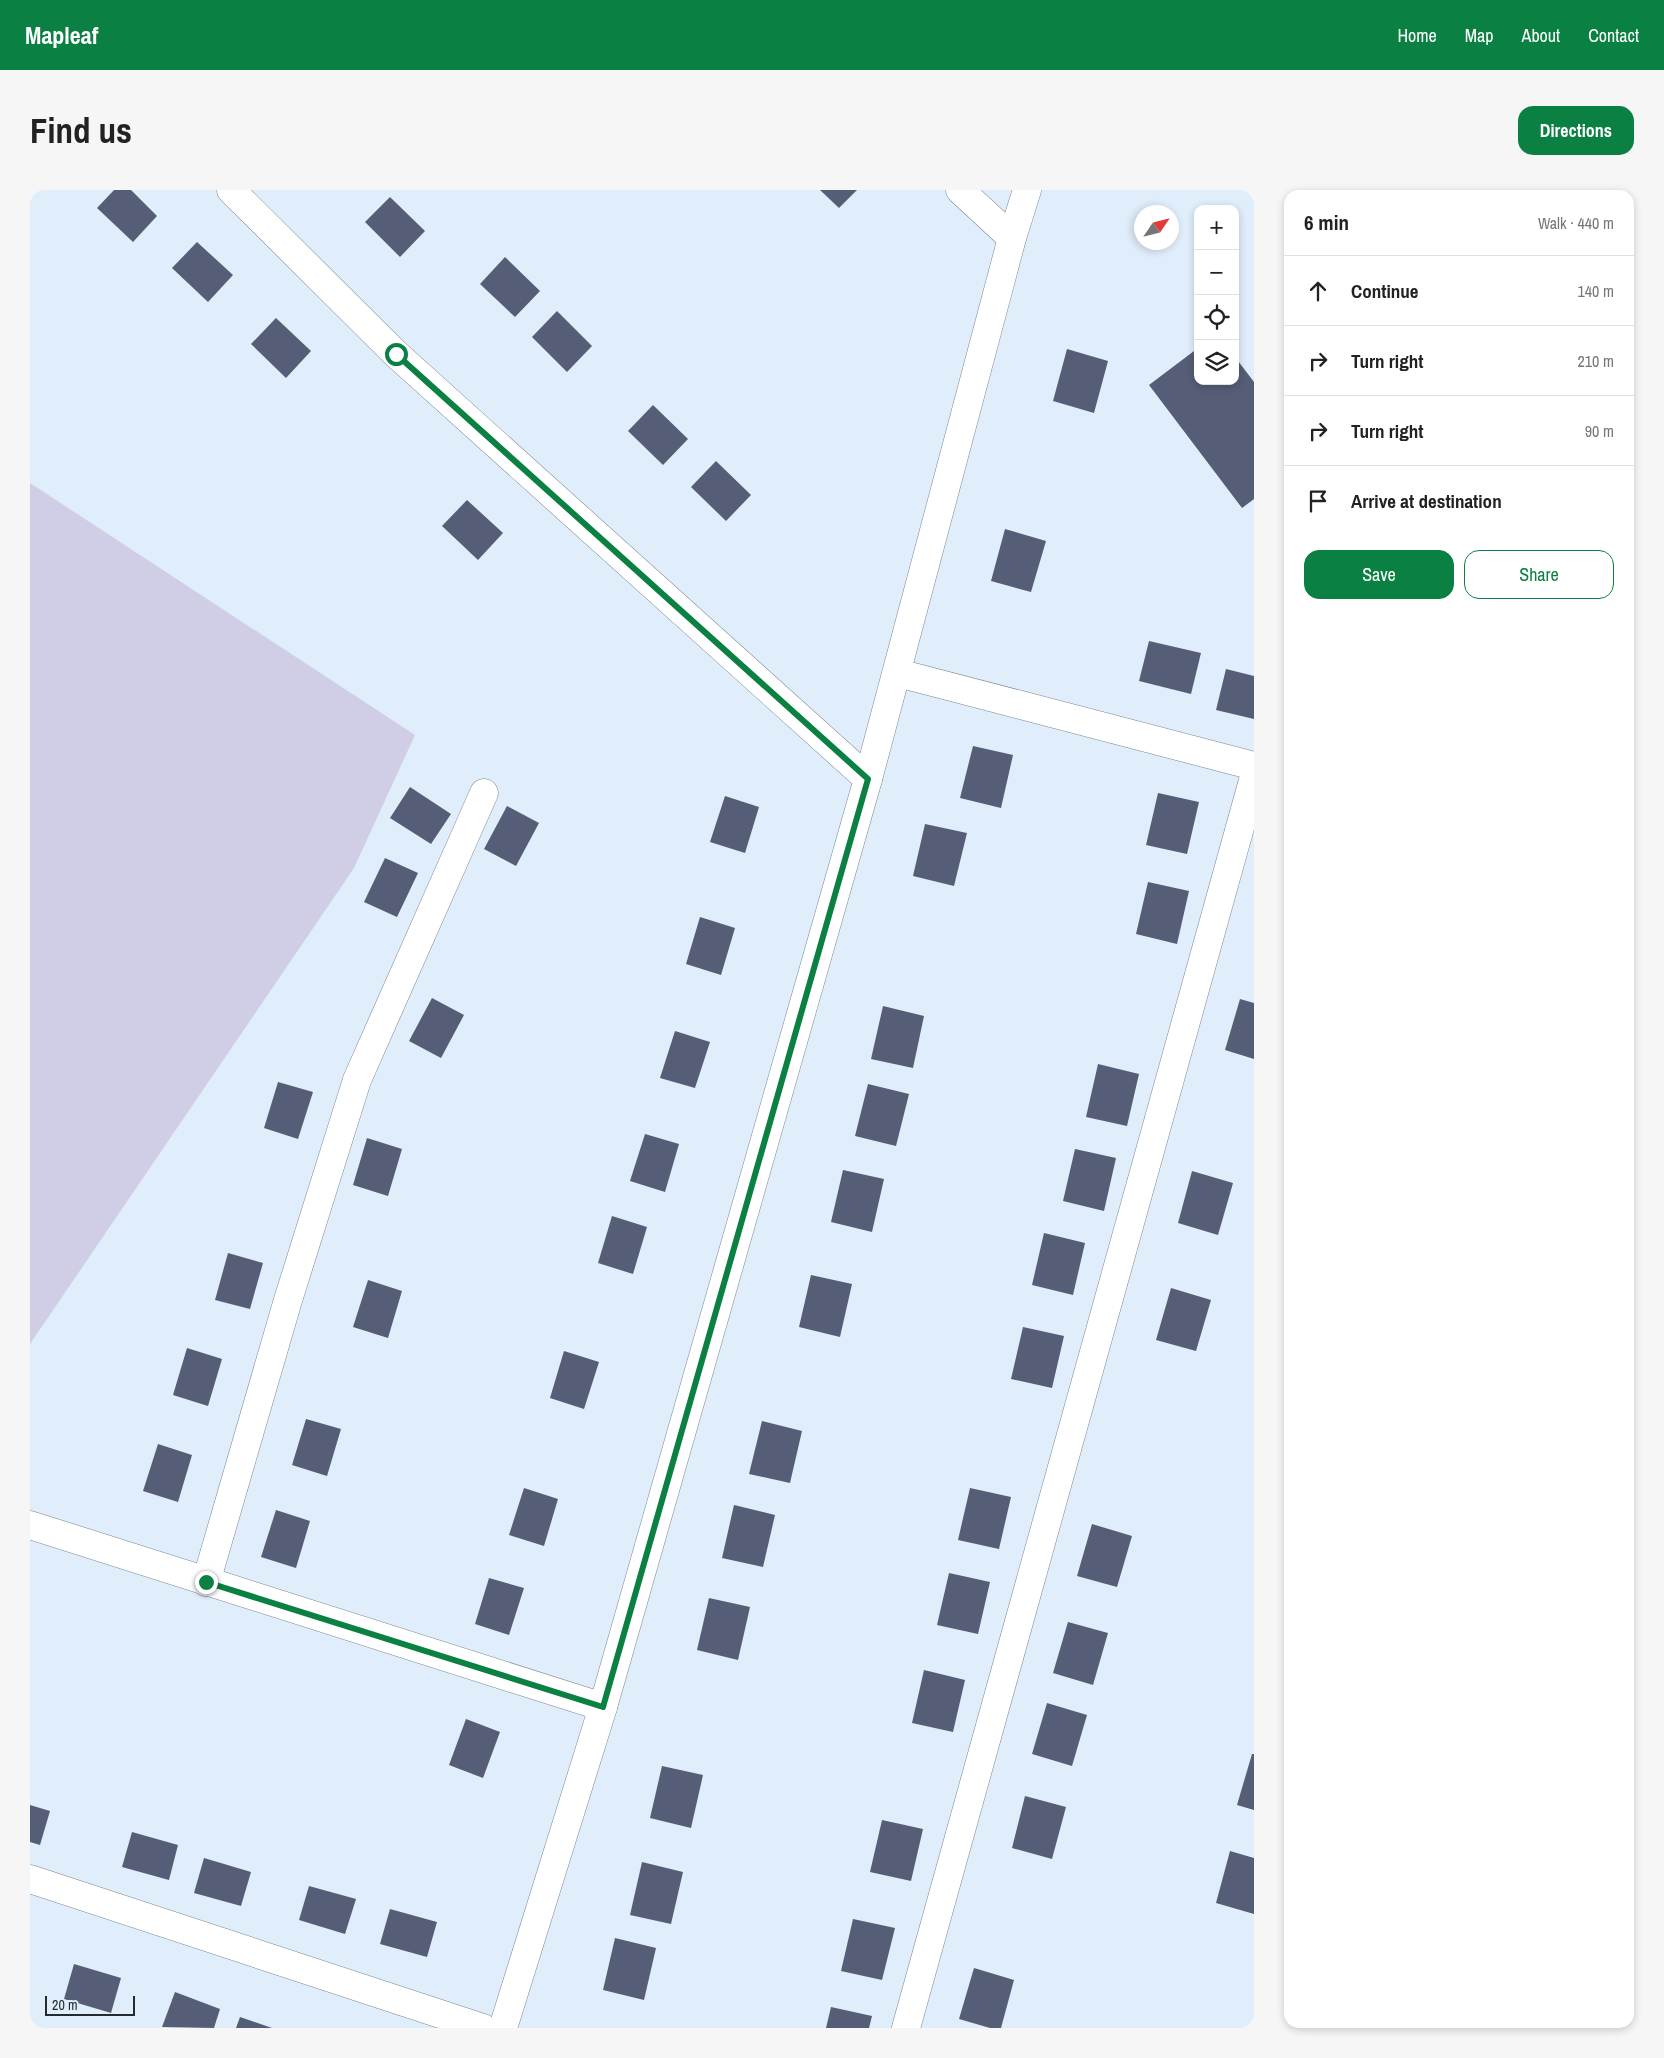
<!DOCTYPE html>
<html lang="en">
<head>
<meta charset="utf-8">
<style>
  :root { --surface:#fff; --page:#f6f6f6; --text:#222; --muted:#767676; --line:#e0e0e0; --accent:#0b8043 }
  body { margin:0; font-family:"Archivo Narrow",sans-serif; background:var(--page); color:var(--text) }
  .controls { position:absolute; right:15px; top:15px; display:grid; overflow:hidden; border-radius:10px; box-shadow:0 2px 8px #0003 }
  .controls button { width:45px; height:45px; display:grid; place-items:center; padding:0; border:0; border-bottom:1px solid var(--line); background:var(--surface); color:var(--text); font:25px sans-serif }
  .compass { position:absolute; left:1104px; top:15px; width:45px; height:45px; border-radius:50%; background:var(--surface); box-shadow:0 2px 8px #0003; rotate:55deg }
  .scale { position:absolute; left:15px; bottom:12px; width:90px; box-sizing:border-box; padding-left:5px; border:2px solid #252a2f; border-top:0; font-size:14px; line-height:18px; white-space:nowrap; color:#252a2f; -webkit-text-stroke:4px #e0edfa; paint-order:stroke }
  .stop { position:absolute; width:15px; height:15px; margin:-11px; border:4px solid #0b8043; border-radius:50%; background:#fff }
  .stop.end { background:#0b8043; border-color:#fff; box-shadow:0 1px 5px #0008 }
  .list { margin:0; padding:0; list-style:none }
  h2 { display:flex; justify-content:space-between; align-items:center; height:65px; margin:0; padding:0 20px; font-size:21px }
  h2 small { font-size:16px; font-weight:400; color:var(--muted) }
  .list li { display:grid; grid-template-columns:32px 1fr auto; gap:15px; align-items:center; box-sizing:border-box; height:70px; padding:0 20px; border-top:1px solid var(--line) }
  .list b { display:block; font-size:19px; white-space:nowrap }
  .list em { font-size:16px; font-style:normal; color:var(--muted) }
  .actions { display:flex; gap:10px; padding:15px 20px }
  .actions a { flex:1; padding:11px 0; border:1px solid var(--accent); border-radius:15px; text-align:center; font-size:18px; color:var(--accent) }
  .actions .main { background:var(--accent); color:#fff }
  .icon { flex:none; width:28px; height:28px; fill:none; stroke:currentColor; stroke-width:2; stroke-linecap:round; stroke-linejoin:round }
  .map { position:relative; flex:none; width:1224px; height:1838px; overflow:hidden; border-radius:15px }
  header { display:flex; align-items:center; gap:30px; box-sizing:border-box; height:70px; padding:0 25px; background:var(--accent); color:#fff }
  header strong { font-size:24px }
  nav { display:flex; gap:28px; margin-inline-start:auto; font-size:18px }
  .intro { display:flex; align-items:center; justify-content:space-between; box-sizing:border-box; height:120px; padding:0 30px }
  h1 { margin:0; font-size:35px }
  .button { padding:12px 22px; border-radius:15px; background:var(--accent); color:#fff; font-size:18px; font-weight:700 }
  main { display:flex; gap:30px; padding:0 30px }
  aside { flex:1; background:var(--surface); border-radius:15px; box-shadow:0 2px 8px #0003 }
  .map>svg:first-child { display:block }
  .green { fill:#d0cee6 }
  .building { fill:#555e76 }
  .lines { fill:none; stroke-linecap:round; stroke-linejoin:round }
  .minor-casing { stroke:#7a8692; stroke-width:29 }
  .minor { stroke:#fff; stroke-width:28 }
  .route { stroke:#0b8043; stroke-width:6 }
</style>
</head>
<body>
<header>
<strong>Mapleaf</strong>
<nav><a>Home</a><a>Map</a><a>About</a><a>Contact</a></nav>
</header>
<div class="intro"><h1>Find us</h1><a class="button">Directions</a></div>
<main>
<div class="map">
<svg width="1224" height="1838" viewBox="0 0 1224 1838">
  <rect width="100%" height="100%" fill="#e0edfa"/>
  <polygon class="green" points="0,293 385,545 324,678 0,1154"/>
  <g class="building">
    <polygon points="84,0 101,0 127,26 103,52 67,18"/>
    <polygon points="790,0 827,0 809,18"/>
    <polygon points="360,7 395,41 370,67 335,32"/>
    <polygon points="167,52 203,85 178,112 142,78"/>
    <polygon points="475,67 510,101 485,127 450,94"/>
    <polygon points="527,121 562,156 537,182 502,147"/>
    <polygon points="246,128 281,161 256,188 221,154"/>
    <polygon points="1168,158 1168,191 1205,191 1205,167 1224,192 1224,309 1212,318 1119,195"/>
    <polygon points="1037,159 1078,171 1064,223 1023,211"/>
    <polygon points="623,215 658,249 633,275 598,241"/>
    <polygon points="686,271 721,305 696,331 661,297"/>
    <polygon points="437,310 473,343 448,370 412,336"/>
    <polygon points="975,339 1016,351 1001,402 961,391"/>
    <polygon points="1119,451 1171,463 1161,504 1109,491"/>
    <polygon points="1196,479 1224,486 1224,529 1186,520"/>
    <polygon points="943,556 983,565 971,618 930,608"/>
    <polygon points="380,597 421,624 401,654 360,628"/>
    <polygon points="1128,603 1169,612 1157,664 1116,655"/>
    <polygon points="695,606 729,617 715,663 680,652"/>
    <polygon points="477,616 509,633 486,676 454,659"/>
    <polygon points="895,634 937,643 924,696 883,686"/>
    <polygon points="355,668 388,683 367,727 334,712"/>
    <polygon points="1118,692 1159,701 1147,754 1106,744"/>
    <polygon points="670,727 705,738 691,785 656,774"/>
    <polygon points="402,808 434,825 411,868 379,851"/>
    <polygon points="1210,809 1224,813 1224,869 1195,860"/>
    <polygon points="853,816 894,826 883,878 841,869"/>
    <polygon points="645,841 680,852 665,898 630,888"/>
    <polygon points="1068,874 1109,884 1097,936 1056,927"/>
    <polygon points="248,892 283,902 268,949 234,938"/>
    <polygon points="838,894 879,904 866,956 825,946"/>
    <polygon points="615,944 649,954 635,1002 600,991"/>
    <polygon points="337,948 372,959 358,1006 323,995"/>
    <polygon points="1045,959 1086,968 1074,1021 1033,1011"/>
    <polygon points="813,980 854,989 842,1042 801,1032"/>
    <polygon points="1162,981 1203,993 1188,1045 1148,1033"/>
    <polygon points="582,1026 617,1037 603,1084 568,1073"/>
    <polygon points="1014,1043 1055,1053 1043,1105 1002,1095"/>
    <polygon points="198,1063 233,1073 220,1119 185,1110"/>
    <polygon points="781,1085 822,1094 810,1147 769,1137"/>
    <polygon points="338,1090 372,1101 358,1148 323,1137"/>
    <polygon points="1141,1098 1181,1110 1166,1161 1126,1150"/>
    <polygon points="993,1137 1034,1146 1022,1198 981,1189"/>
    <polygon points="157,1158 192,1169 178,1216 143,1205"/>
    <polygon points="534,1161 569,1172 554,1219 520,1208"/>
    <polygon points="276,1229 311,1239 297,1286 262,1275"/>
    <polygon points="732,1231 772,1241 760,1293 719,1284"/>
    <polygon points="128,1254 162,1265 148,1312 113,1301"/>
    <polygon points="494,1298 528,1309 514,1356 479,1345"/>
    <polygon points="940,1298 981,1307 969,1359 928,1350"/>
    <polygon points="704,1315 745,1325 733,1377 692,1368"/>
    <polygon points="246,1320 280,1331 266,1378 231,1367"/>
    <polygon points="1062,1334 1102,1346 1087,1397 1047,1386"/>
    <polygon points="919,1383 960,1392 948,1444 907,1435"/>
    <polygon points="459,1388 494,1398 479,1445 445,1434"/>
    <polygon points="679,1408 720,1417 708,1470 667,1460"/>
    <polygon points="1038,1432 1078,1443 1063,1495 1023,1483"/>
    <polygon points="894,1480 935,1490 923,1542 882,1533"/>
    <polygon points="1017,1513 1057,1525 1042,1576 1002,1564"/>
    <polygon points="436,1529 470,1542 453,1588 419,1575"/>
    <polygon points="1222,1564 1224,1564 1224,1620 1207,1615"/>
    <polygon points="632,1576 673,1585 661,1638 620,1628"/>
    <polygon points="995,1606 1036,1617 1022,1669 982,1658"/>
    <polygon points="0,1615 20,1621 10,1655 0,1652"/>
    <polygon points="852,1630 893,1639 881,1691 840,1682"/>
    <polygon points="102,1642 148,1655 139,1690 92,1677"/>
    <polygon points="1200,1661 1224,1668 1224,1724 1186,1713"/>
    <polygon points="174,1668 221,1682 211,1716 164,1703"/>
    <polygon points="612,1672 653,1682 641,1734 600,1725"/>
    <polygon points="279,1696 326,1709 315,1744 269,1730"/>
    <polygon points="360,1719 407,1732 397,1767 350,1754"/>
    <polygon points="823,1729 865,1738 852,1790 811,1781"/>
    <polygon points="585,1748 626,1758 614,1810 573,1800"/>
    <polygon points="44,1774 91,1788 81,1823 34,1809"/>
    <polygon points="944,1778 984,1790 971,1838 960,1838 929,1829"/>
    <polygon points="145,1802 190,1819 184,1838 132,1837"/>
    <polygon points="801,1817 842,1826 839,1838 796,1838"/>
    <polygon points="210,1827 242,1838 206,1838"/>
  </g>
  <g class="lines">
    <defs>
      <g id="minor">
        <polyline points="201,0 366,164 838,589"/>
        <polyline points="930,0 982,48"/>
        <polyline points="868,483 1224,576"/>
        <polyline points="0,1335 573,1517"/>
        <polyline points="176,1392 258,1110 327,890 454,603"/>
        <polyline points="0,1689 453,1838"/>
        <polyline points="473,1838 573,1517 838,589 982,48 997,0"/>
        <polyline points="876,1838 1224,587"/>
      </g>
    </defs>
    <use href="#minor" class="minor-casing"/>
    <use href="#minor" class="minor"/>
  </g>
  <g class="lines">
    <polyline class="route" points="176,1392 573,1517 838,589 366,164"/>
  </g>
</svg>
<div class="controls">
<button>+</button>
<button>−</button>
<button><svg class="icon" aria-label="locate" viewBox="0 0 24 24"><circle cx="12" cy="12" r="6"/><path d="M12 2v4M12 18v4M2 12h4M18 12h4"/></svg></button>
<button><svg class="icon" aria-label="layers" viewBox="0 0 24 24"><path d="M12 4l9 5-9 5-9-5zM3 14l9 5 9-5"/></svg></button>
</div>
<svg class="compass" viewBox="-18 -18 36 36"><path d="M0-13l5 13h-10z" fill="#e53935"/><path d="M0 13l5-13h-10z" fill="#767676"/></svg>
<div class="scale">20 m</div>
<div class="stop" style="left:366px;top:164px"></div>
<div class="stop end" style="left:176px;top:1392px"></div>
</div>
<aside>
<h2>6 min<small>Walk · 440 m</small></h2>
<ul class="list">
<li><svg class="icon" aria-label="ahead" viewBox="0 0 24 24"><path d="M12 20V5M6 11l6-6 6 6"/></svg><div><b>Continue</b></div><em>140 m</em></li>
<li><svg class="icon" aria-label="right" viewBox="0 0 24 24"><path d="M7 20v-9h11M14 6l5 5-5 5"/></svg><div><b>Turn right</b></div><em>210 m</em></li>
<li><svg class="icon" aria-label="right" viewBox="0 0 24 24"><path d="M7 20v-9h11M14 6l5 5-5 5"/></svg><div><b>Turn right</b></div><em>90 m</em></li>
<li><svg class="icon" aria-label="arrive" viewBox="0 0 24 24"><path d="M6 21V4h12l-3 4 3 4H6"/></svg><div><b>Arrive at destination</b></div></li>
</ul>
<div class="actions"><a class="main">Save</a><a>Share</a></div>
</aside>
</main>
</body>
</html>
